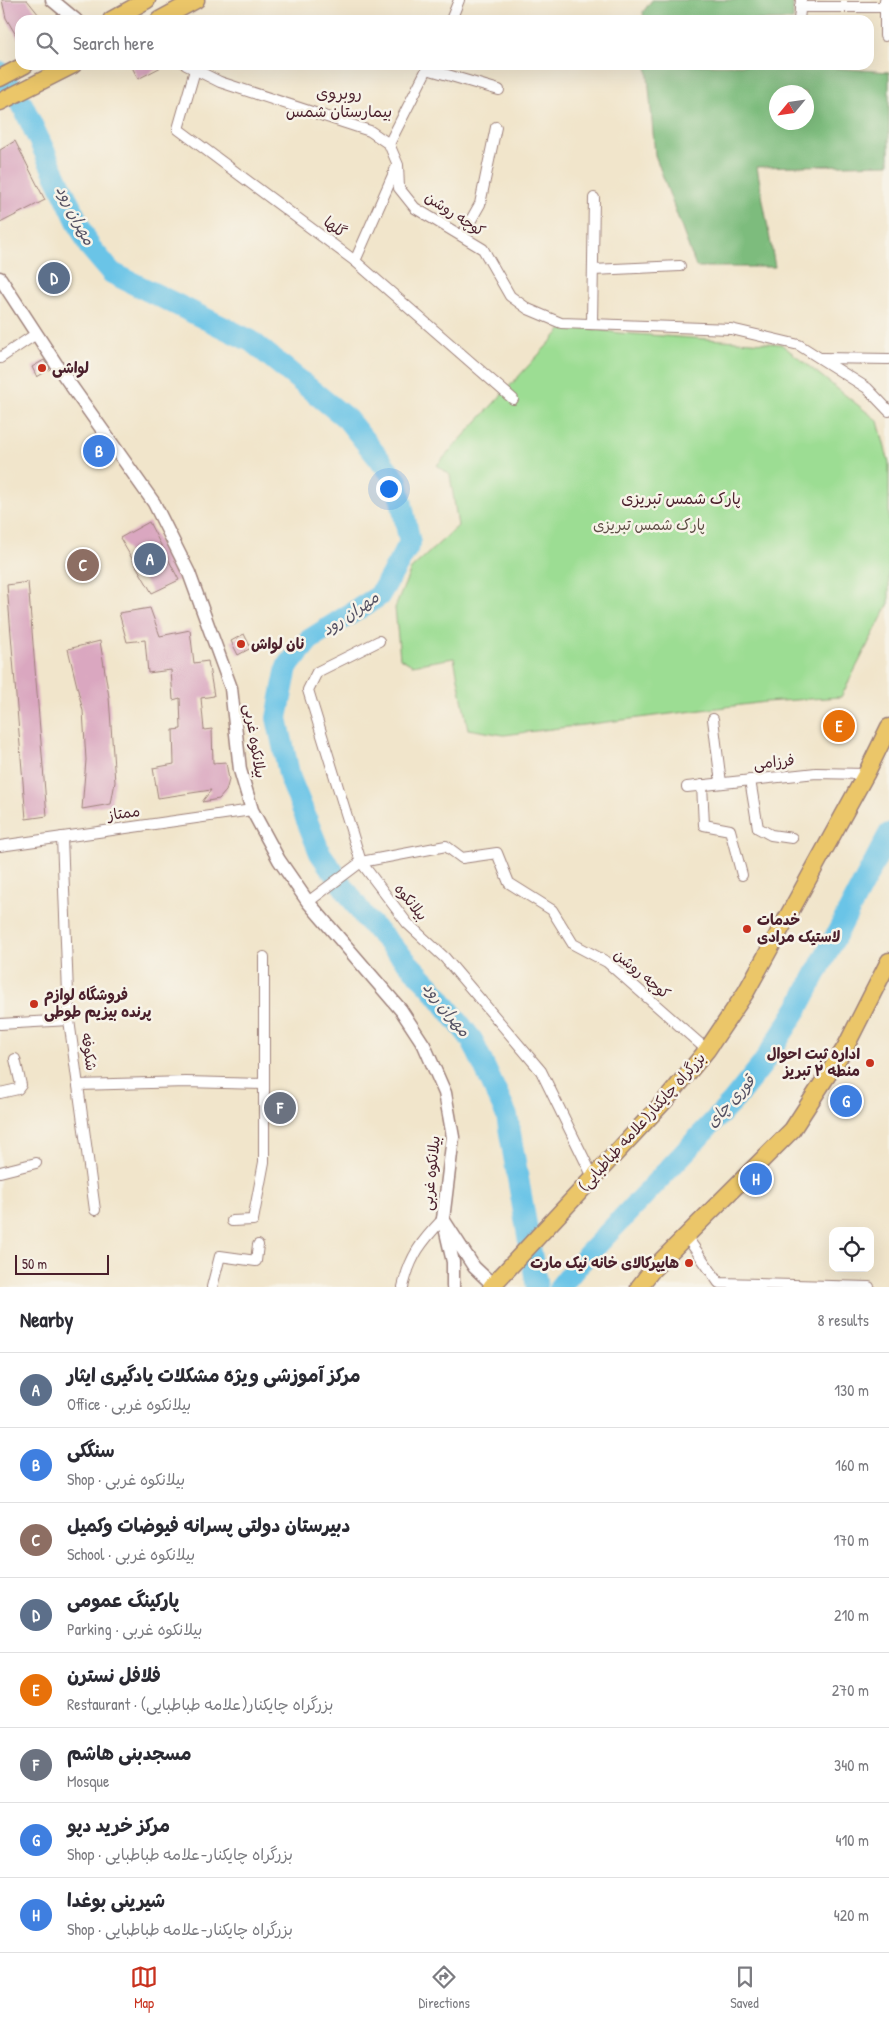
<!DOCTYPE html>
<html lang="en">
<head>
<meta charset="utf-8">
<style>
  :root { --surface:#fff; --page:#f7f7f7; --text:#2b2b33; --muted:#7c7c81; --line:#e1e1e2; --accent:#c8321e }
  body { margin:0; font-family:"Patrick Hand","Playpen Sans Arabic",sans-serif; background:var(--page); color:var(--text) }
  .controls { position:absolute; right:15px; bottom:15px; display:grid; overflow:hidden; border-radius:10px; box-shadow:0 5px 20px #0002 }
  .controls button { width:45px; height:45px; display:grid; place-items:center; padding:0; border:0; border-bottom:1px solid var(--line); background:var(--surface); color:var(--text); font:25px sans-serif }
  .compass { position:absolute; left:769px; top:85px; width:45px; height:45px; border-radius:50%; background:var(--surface); box-shadow:0 5px 20px #0002; rotate:241deg }
  .scale { position:absolute; left:15px; bottom:12px; width:94px; box-sizing:border-box; padding-left:5px; border:2px solid #4a1f2b; border-top:0; font-size:14px; line-height:18px; white-space:nowrap; color:#4a1f2b; -webkit-text-stroke:4px #f7f3e8; paint-order:stroke }
  .you { position:absolute; left:388px; top:488px; width:18px; height:18px; margin:-12px; border:4px solid #fff; border-radius:50%; background:#1a73e8; box-shadow:0 0 0 8px #1a73e833 }
  .badge { display:grid; place-items:center; width:32px; height:32px; border-radius:50%; background:var(--accent); color:#fff; font-size:16px; font-weight:700 }
  .pin { position:absolute; translate:-50% -50%; border:2px solid #fff; box-shadow:0 1px 5px #0006 }
  .list { margin:0; padding:0; list-style:none }
  h2 { display:flex; justify-content:space-between; align-items:center; height:65px; margin:0; padding:0 20px; font-size:21px }
  h2 small { font-size:16px; font-weight:400; color:var(--muted) }
  .list li { display:grid; grid-template-columns:32px 1fr auto; gap:15px; align-items:center; box-sizing:border-box; height:75px; padding:0 20px; border-top:1px solid var(--line) }
  .list b { display:block; font-size:19px; white-space:nowrap }
  .list p { margin:0; font-size:16px; white-space:nowrap; color:var(--muted) }
  .list em { font-size:16px; font-style:normal; color:var(--muted) }
  .icon { flex:none; width:28px; height:28px; fill:none; stroke:currentColor; stroke-width:2; stroke-linecap:round; stroke-linejoin:round }
  .map { position:relative; flex:none; width:889px; height:1287px; overflow:hidden }
  .search { position:absolute; background:var(--surface); box-shadow:0 5px 20px #0002; left:15px; right:15px; top:15px; height:55px; display:flex; align-items:center; gap:12px; box-sizing:border-box; padding:0 18px; border-radius:15px; color:var(--muted); font-size:19px }
  .sheet { height:665px; background:var(--surface) }
  nav { display:flex; justify-content:space-around; align-items:center; box-sizing:border-box; height:70px; border-top:1px solid var(--line); background:var(--surface); font-size:14px; color:var(--muted) }
  nav a { display:grid; justify-items:center; gap:2px }
  nav .on { color:var(--accent) }
  .map>svg:first-child { display:block }
  .green { fill:#9cdd93; stroke:#737e5f }
  .forest { fill:#7dbc7d; stroke:#646e54; fill-rule:evenodd }
  .lines { fill:none; stroke-linecap:round; stroke-linejoin:round }
  .river { stroke:#6ac4e7; stroke-width:22 }
  .building { fill:#daa7c0 }
  .minor-casing { stroke:#9e827b; stroke-width:12 }
  .tertiary-casing { stroke:#9e827b; stroke-width:15 }
  .trunk-casing { stroke:#9e827b; stroke-width:19 }
  .minor { stroke:#fff; stroke-width:10 }
  .tertiary { stroke:#fff; stroke-width:12 }
  .trunk { stroke:#ebc669; stroke-width:16 }
  .poi-dot { fill:#c8321e; stroke:#f7f3e8; stroke-width:2 }
  .labels { text-anchor:middle; stroke-width:5; stroke-linejoin:round; paint-order:stroke }
  .street-label { font-size:15px; fill:#4a1f2b; stroke:#f7f3e8 }
  .poi-label { font-size:15px; font-weight:bold; fill:#4a1f2b; stroke:#f7f3e8; text-anchor:start }
  .park-label { font-size:15px; fill:#5e4e45; stroke:#f7f3e8 }
  .neighbourhood-label { font-size:16px; fill:#4a1f2b; stroke:#f7f3e8 }
  .water-label { font-size:16px; font-style:italic; fill:#545163; stroke:#f7f3e8 }
</style>
</head>
<body>
<div class="map">
<svg width="889" height="1287" viewBox="0 0 889 1287">
  <rect width="100%" height="100%" fill="#f7f3e8"/>
  <filter id="ink" filterUnits="userSpaceOnUse"><feTurbulence type="fractalNoise" baseFrequency=".02" numOctaves="2"/><feDisplacementMap in="SourceGraphic" scale="10" xChannelSelector="R" yChannelSelector="G"/><feConvolveMatrix kernelMatrix="1 2 1 2 8 2 1 2 1" color-interpolation-filters="sRGB"/></filter>
  <filter id="wash" filterUnits="userSpaceOnUse"><feTurbulence type="fractalNoise" baseFrequency=".0096" numOctaves="4" result="noise"/><feDisplacementMap in="SourceGraphic" scale="20" xChannelSelector="R" yChannelSelector="G"/><feGaussianBlur stdDeviation="1.12" result="paint"/><feColorMatrix in="noise" values="0 0 0 0 0 0 0 0 0 0 0 0 0 0 0 0 0 1.4 0 .05"/><feComposite in="paint" operator="in"/></filter>
  <g filter="url(#wash)">
    <rect width="100%" height="100%" fill="#f1e5cb"/>
    <polygon class="green" points="566,325 619,333 781,344 878,421 889,463 889,603 841,697 765,702 504,735 468,729 454,658 412,665 400,658 395,608 411,569 458,526 450,475 437,465"/>
    <g class="forest">
      <polygon points="652,0 793,0 793,20 644,20 643,12"/>
      <path d="M647 65H793L889 72V164L757 167 775 267H696L655 155ZM776 92H806V122H776Z"/>
    </g>
    <g class="lines">
      <g class="river">
        <polyline points="0,72 23,106 89,246 112,273 251,341 347,419 397,481 410,543 379,596 309,640 287,667 277,718 290,778 320,853 366,919 431,987 472,1040 507,1116 537,1287"/>
        <polyline points="560,1287 578,1265 733,1101 762,1065 798,1008 889,834"/>
      </g>
    </g>
    <g id="blocks">
      <g class="building">
        <polygon points="2,0 27,0 43,20 20,20 20,42 6,18"/>
        <polygon points="131,65 165,65 138,79"/>
        <polygon points="15,141 45,200 0,223 0,150"/>
        <polygon points="44,360 50,369 37,377 32,367"/>
        <polygon points="102,443 107,452 95,459 90,450"/>
        <polygon points="149,522 179,580 152,593 120,538"/>
        <polygon points="28,582 47,816 26,819 7,585"/>
        <polygon points="150,608 160,636 190,630 194,663 208,661 214,696 201,698 204,730 212,729 213,763 226,762 229,780 226,791 219,799 202,802 211,790 158,798 153,768 174,764 173,730 181,729 180,698 173,700 171,670 148,673 145,640 127,642 119,613"/>
        <polygon points="244,634 251,648 238,655 231,641"/>
        <polygon points="100,641 109,697 115,782 111,804 82,809 86,760 83,711 68,649"/>
        <polygon points="271,1098 292,1099 290,1117 271,1116"/>
      </g>
    </g>
  </g>
  <g filter="url(#ink)">
    <use href="#blocks" fill-opacity="0" stroke="#9e827b" stroke-width="1"/>
    <g class="lines">
      <defs>
        <g id="minor">
          <polyline points="885,0 885,36"/>
          <polyline points="800,7 889,7"/>
          <polyline points="451,20 459,0"/>
          <polyline points="799,20 801,0"/>
          <polyline points="186,65 220,82 370,131 389,144 398,165 399,188 415,208 483,249 510,296 528,309 561,323 731,329 799,345 867,388 889,411"/>
          <polyline points="427,69 499,90"/>
          <polyline points="195,70 178,129 355,261 513,399"/>
          <polyline points="389,144 429,65"/>
          <polyline points="462,236 480,204 496,127"/>
          <polyline points="355,261 397,166"/>
          <polyline points="593,270 680,266"/>
          <polyline points="592,323 594,198"/>
          <polyline points="0,358 36,334"/>
          <polyline points="821,358 889,359"/>
          <polyline points="379,641 317,672 308,690 361,862 407,923 445,958 541,1071 593,1177"/>
          <polyline points="713,719 721,783"/>
          <polyline points="750,780 758,828 771,835 792,838"/>
          <polyline points="702,785 704,825 730,830 742,875"/>
          <polyline points="687,787 816,773 866,774"/>
          <polyline points="62,837 69,1020 95,1210"/>
          <polyline points="0,846 252,810"/>
          <polyline points="308,902 361,862 446,846 462,858 497,853 509,883 552,910 573,944 607,962 707,1050"/>
          <polyline points="0,1024 69,1020"/>
          <polyline points="78,1085 186,1082 263,1084"/>
          <polyline points="0,1093 18,1089 21,1085 15,1059"/>
          <polyline points="0,1172 36,1163"/>
          <polyline points="232,1221 253,1220 264,1162 264,957"/>
          <polyline points="686,1236 719,1283 869,1287"/>
          <polyline points="212,1287 220,1256 256,1261 258,1245"/>
          <path d="M403 1287C410 1256 422 1241 443 1219"/>
        </g>
        <g id="tertiary">
          <polyline points="52,0 76,20"/>
          <polyline points="0,278 60,370 154,503 189,573 231,688 240,770 252,810 279,860 308,902 401,1010 424,1045 445,1093 453,1137 443,1219"/>
          <polyline points="453,1287 453,1262 443,1219 474,1267 493,1285"/>
        </g>
        <g id="trunk">
          <polyline points="111,20 147,0"/>
          <polyline points="159,20 196,0"/>
          <polyline points="0,78 25,65"/>
          <polyline points="0,102 73,65"/>
          <polyline points="491,1287 670,1095 707,1050 746,992 866,774 889,727"/>
          <polyline points="639,1287 653,1269 792,1130 845,1048 889,961"/>
        </g>
      </defs>
      <use href="#minor" class="minor-casing"/>
      <use href="#tertiary" class="tertiary-casing"/>
      <use href="#trunk" class="trunk-casing"/>
      <use href="#minor" class="minor"/>
      <use href="#tertiary" class="tertiary"/>
      <use href="#trunk" class="trunk"/>
    </g>
  </g>
  <g class="poi-dot">
    <circle cx="42" cy="368" r="5"/>
    <circle cx="241" cy="644" r="5"/>
    <circle cx="747" cy="929" r="5"/>
    <circle cx="34" cy="1004" r="5"/>
    <circle cx="870" cy="1063" r="5"/>
    <circle cx="689" cy="1263" r="5"/>
  </g>
  <g class="labels">
    <g class="street-label">
      <text transform="translate(455 214) rotate(33)" y="5">کوچه روشن</text>
      <text transform="translate(335 227) rotate(37)" y="5">گلها</text>
      <text transform="translate(255 741) rotate(81)" y="5">بیلانکوه غربی</text>
      <text transform="translate(774 762) rotate(-6)" y="5">فرزامی</text>
      <text transform="translate(124 813) rotate(-8)" y="5">ممتاز</text>
      <text transform="translate(411 902) rotate(51)" y="5">بیلانکوه</text>
      <text transform="translate(642 974) rotate(40)" y="5">کوچه روشن</text>
      <text transform="translate(89 1052) rotate(82)" y="5">شکوفه</text>
      <text transform="translate(642 1122) rotate(-48)" y="5">بزرگراه چایکنار(علامه طباطبایی)</text>
      <text transform="translate(431 1173) rotate(-84)" y="5">بیلانکوه غربی</text>
    </g>
    <g class="poi-label">
      <text x="52" y="373">لواشی</text>
      <text x="251" y="649">نان لواش</text>
      <text x="757" y="925">خدمات<tspan x="757" dy="17">لاستیک مرادی</tspan></text>
      <text x="44" y="1000">فروشگاه لوازم<tspan x="44" dy="17">پرنده بیزیم طوطی</tspan></text>
      <text x="860" y="1059" text-anchor="end">اداره ثبت احوال<tspan x="860" dy="17">منطه ۲ تبریز</tspan></text>
      <text x="679" y="1268" text-anchor="end">هایپرکالای خانه نیک مارت</text>
    </g>
    <g class="park-label">
      <text x="649" y="530">پارک شمس تبریزی</text>
    </g>
    <g class="neighbourhood-label">
      <text x="339" y="99">روبروی<tspan x="339" dy="18">بیمارستان شمس</tspan></text>
      <text x="681" y="504">پارک شمس تبریزی</text>
    </g>
    <g class="water-label">
      <text transform="translate(76 215) rotate(63)" y="6">مهران رود</text>
      <text transform="translate(350 613) rotate(-34)" y="6">مهران رود</text>
      <text transform="translate(447 1009) rotate(52)" y="6">مهران رود</text>
      <text transform="translate(730 1101) rotate(-48)" y="6">قوری چای</text>
    </g>
  </g>
</svg>
<div class="controls">
<button><svg class="icon" aria-label="locate" viewBox="0 0 24 24"><circle cx="12" cy="12" r="6"/><path d="M12 2v4M12 18v4M2 12h4M18 12h4"/></svg></button>
</div>
<svg class="compass" viewBox="-18 -18 36 36"><path d="M0-13l5 13h-10z" fill="#e53935"/><path d="M0 13l5-13h-10z" fill="#7c7c81"/></svg>
<div class="scale">50 m</div>
<div class="you"></div>
<div class="pin badge" style="left:150px;top:559px;background:#5c6f8a">A</div>
<div class="pin badge" style="left:99px;top:451px;background:#3f7fe0">B</div>
<div class="pin badge" style="left:83px;top:565px;background:#8d6e63">C</div>
<div class="pin badge" style="left:54px;top:278px;background:#5c6f8a">D</div>
<div class="pin badge" style="left:839px;top:726px;background:#e8710a">E</div>
<div class="pin badge" style="left:280px;top:1108px;background:#6b7280">F</div>
<div class="pin badge" style="left:846px;top:1101px;background:#3f7fe0">G</div>
<div class="pin badge" style="left:756px;top:1179px;background:#3f7fe0">H</div>
<div class="search"><svg class="icon" aria-label="search" viewBox="0 0 24 24"><circle cx="10" cy="10" r="6"/><path d="M15 15l6 6"/></svg>Search here</div>
</div>
<section class="sheet">
<h2>Nearby<small>8 results</small></h2>
<ul class="list">
<li><span class="badge" style="background:#5c6f8a">A</span><div><b>مرکز آموزشی ویژه مشکلات یادگیری ایثار</b><p>Office · بیلانکوه غربی</p></div><em>130 m</em></li>
<li><span class="badge" style="background:#3f7fe0">B</span><div><b>سنگکی</b><p>Shop · بیلانکوه غربی</p></div><em>160 m</em></li>
<li><span class="badge" style="background:#8d6e63">C</span><div><b>دبیرستان دولتی پسرانه فیوضات وکمیل</b><p>School · بیلانکوه غربی</p></div><em>170 m</em></li>
<li><span class="badge" style="background:#5c6f8a">D</span><div><b>پارکینگ عمومی</b><p>Parking · بیلانکوه غربی</p></div><em>210 m</em></li>
<li><span class="badge" style="background:#e8710a">E</span><div><b>فلافل نسترن</b><p>Restaurant · بزرگراه چایکنار(علامه طباطبایی)</p></div><em>270 m</em></li>
<li><span class="badge" style="background:#6b7280">F</span><div><b>مسجدبنی هاشم</b><p>Mosque</p></div><em>340 m</em></li>
<li><span class="badge" style="background:#3f7fe0">G</span><div><b>مرکز خرید دپو</b><p>Shop · بزرگراه چایکنار-علامه طباطبایی</p></div><em>410 m</em></li>
<li><span class="badge" style="background:#3f7fe0">H</span><div><b>شیرینی بوغدا</b><p>Shop · بزرگراه چایکنار-علامه طباطبایی</p></div><em>420 m</em></li>
</ul>
</section>
<nav>
<a class="on"><svg class="icon" aria-label="map" viewBox="0 0 24 24"><path d="M3 6l6-2 6 2 6-2v14l-6 2-6-2-6 2zM9 4v14M15 6v14"/></svg>Map</a>
<a><svg class="icon" aria-label="directions" viewBox="0 0 24 24"><path d="M12 3l9 9-9 9-9-9zM9 14v-3h6M13 9l2 2-2 2"/></svg>Directions</a>
<a><svg class="icon" aria-label="saved" viewBox="0 0 24 24"><path d="M7 4h10v16l-5-4-5 4z"/></svg>Saved</a>
</nav>
</body>
</html>
